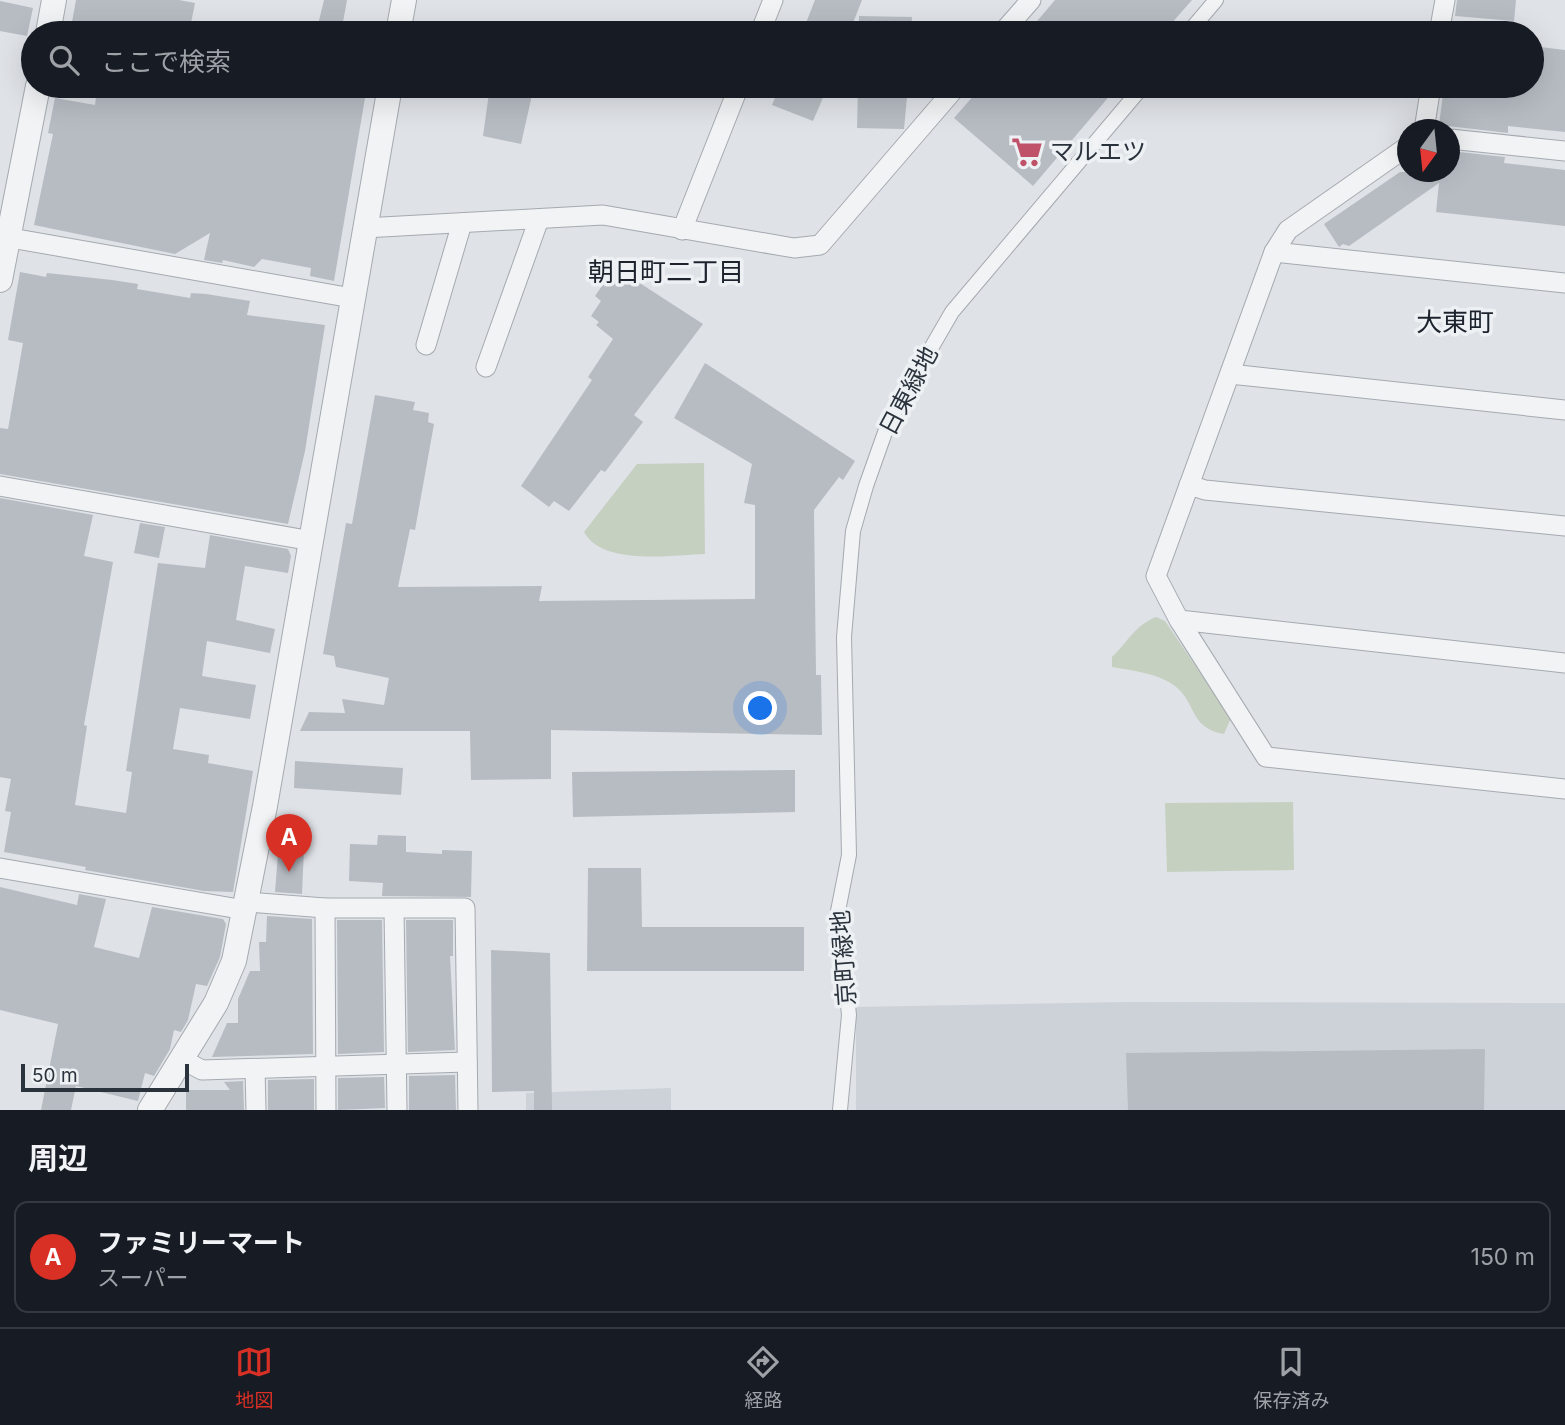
<!DOCTYPE html>
<html lang="ja">
<head>
<meta charset="utf-8">
<style>
  :root { --surface:#171b24; --page:#242831; --text:#f1f3f6; --muted:#9ea1a6; --line:#363941; --accent:#d93025 }
  body { margin:0; font-family:Inter,"Noto Sans JP",sans-serif; background:var(--page); color:var(--text) }
  .compass { position:absolute; left:1397px; top:119px; width:63px; height:63px; border-radius:50%; background:var(--surface); box-shadow:0 7px 28px #0002; rotate:195deg }
  .scale { position:absolute; left:21px; bottom:18px; width:168px; box-sizing:border-box; padding-left:7px; border:4px solid #2a323c; border-top:0; font-size:19px; line-height:24px; white-space:nowrap; color:#2a323c; -webkit-text-stroke:5px #eef1f4; paint-order:stroke }
  .you { position:absolute; left:761px; top:709px; width:24px; height:24px; margin:-18px; border:5px solid #fff; border-radius:50%; background:#1a73e8; box-shadow:0 0 0 10px #1a73e833 }
  .badge { display:grid; place-items:center; width:46px; height:46px; border-radius:50%; background:var(--accent); color:#fff; font-size:23px; font-weight:700 }
  .pin { position:absolute; translate:-50% -58px; filter:drop-shadow(0 2px 4px #0008) }
  .pin::after { content:''; position:absolute; top:37px; width:24px; height:21px; background:inherit; clip-path:polygon(0 0,100% 0,50% 100%) }
  .list { margin:0; padding:0; list-style:none }
  h2 { display:flex; justify-content:space-between; align-items:center; height:91px; margin:0; padding:0 28px; font-size:30px }
  h2 small { font-size:23px; font-weight:400; color:var(--muted) }
  .list li { display:grid; grid-template-columns:46px 1fr auto; gap:21px; align-items:center; box-sizing:border-box; height:112px; margin:0 14px 14px; padding:0 14px; border:2px solid var(--line); border-radius:14px }
  .list b { display:block; font-size:26px; white-space:nowrap }
  .list p { margin:0; font-size:23px; white-space:nowrap; color:var(--muted) }
  .list em { font-size:23px; font-style:normal; color:var(--muted) }
  .icon { flex:none; width:38px; height:38px; fill:none; stroke:currentColor; stroke-width:2; stroke-linecap:round; stroke-linejoin:round }
  .map { position:relative; flex:none; width:1565px; height:1110px; overflow:hidden }
  .search { position:absolute; background:var(--surface); box-shadow:0 7px 28px #0002; left:21px; right:21px; top:21px; height:77px; display:flex; align-items:center; gap:18px; box-sizing:border-box; padding:0 24px; border-radius:38px; color:var(--muted); font-size:26px }
  .sheet { height:217px; background:var(--surface) }
  nav { display:flex; justify-content:space-around; align-items:center; box-sizing:border-box; height:98px; border-top:2px solid var(--line); background:var(--surface); font-size:19px; color:var(--muted) }
  nav a { display:grid; justify-items:center; gap:4px }
  nav .on { color:var(--accent) }
  .map>svg:first-child { display:block }
  .built { fill:#cdd2d8 }
  .green { fill:#c6d0c1 }
  .building { fill:#b7bcc3 }
  .lines { fill:none; stroke-linecap:round; stroke-linejoin:round }
  .pedestrian-casing { stroke:#a5aab0; stroke-width:16 }
  .minor-casing { stroke:#a5aab0; stroke-width:21 }
  .tertiary-casing { stroke:#a5aab0; stroke-width:26 }
  .pedestrian { stroke:#f1f3f5; stroke-width:14 }
  .minor { stroke:#f1f3f5; stroke-width:19 }
  .tertiary { stroke:#f1f3f5; stroke-width:24 }
  .labels { text-anchor:middle; stroke-width:7; stroke-linejoin:round; paint-order:stroke }
  .poi-label { font-size:24px; fill:#2a323c; stroke:#eef1f4; text-anchor:start }
  .street-label { font-size:24px; fill:#2a323c; stroke:#eef1f4 }
  .neighbourhood-label { font-size:26px; fill:#1c232d; stroke:#eef1f4 }
</style>
</head>
<body>
<div class="map">
<svg width="1565" height="1110" viewBox="0 0 1565 1110">
  <rect width="100%" height="100%" fill="#dfe2e7"/>
  <g class="built">
    <polygon points="1127,1002 1565,1003 1565,1110 856,1110 856,1007"/>
    <polygon points="671,1088 671,1110 526,1110 526,1093"/>
  </g>
  <g class="green">
    <path d="M704 463 705 554C671 555 602 566 584 532L637 464Z"/>
    <path d="M1156 617 1165 621 1231 718 1224 734C1189 728 1197 703 1175 686 1157 673 1134 671 1112 667V657C1128 642 1135 625 1156 617Z"/>
    <polygon points="1293,802 1294,870 1167,872 1165,803"/>
  </g>
  <g class="building">
    <polygon points="76,0 179,0 195,3 189,33 70,33"/>
    <polygon points="324,0 347,0 341,33 316,33"/>
    <polygon points="815,0 862,0 849,33 802,33"/>
    <polygon points="1055,0 1192,0 1163,33 1027,33"/>
    <polygon points="1457,0 1516,0 1514,21 1455,16"/>
    <polygon points="0,1 33,8 27,36 0,31"/>
    <polygon points="859,16 912,17 911,33 859,33"/>
    <polygon points="1532,46 1565,50 1565,132 1508,126 1508,133 1439,125 1444,86 1532,86"/>
    <polygon points="102,86 149,86 173,91 174,88 210,95 211,86 339,86 366,92 334,281 310,276 311,268 262,259 254,267 223,260 222,263 204,260 210,233 175,254 34,225 53,134 48,133 55,98 95,105 97,90 101,91"/>
    <polygon points="490,86 534,86 521,144 483,136"/>
    <polygon points="780,86 828,86 813,121 772,105"/>
    <polygon points="858,86 908,86 904,129 857,128"/>
    <polygon points="982,86 1118,86 1033,186 954,118"/>
    <polygon points="1450,151 1505,157 1504,163 1565,170 1565,226 1436,212 1439,183 1349,246 1343,244 1339,247 1324,224 1400,172 1450,172"/>
    <polygon points="615,267 703,324 634,415 643,422 605,472 601,470 569,511 554,501 549,507 521,486 592,380 588,377 613,339 596,325 599,322 591,316 601,301 595,296"/>
    <polygon points="20,272 46,277 47,273 112,280 138,284 137,289 190,298 191,293 206,294 250,301 247,315 325,325 305,451 288,524 0,474 0,428 8,429 23,343 8,340"/>
    <polygon points="705,363 855,461 843,480 839,477 814,510 816,675 821,675 822,735 551,730 551,779 471,780 470,731 300,731 309,712 345,713 342,699 384,705 389,678 336,667 334,656 323,654 346,523 352,524 375,395 415,402 413,410 429,413 428,422 434,424 415,530 410,529 398,587 542,586 539,601 755,599 755,505 744,503 752,464 674,418"/>
    <polygon points="0,498 93,515 84,556 113,562 84,725 87,726 75,805 126,813 132,772 126,771 158,563 205,568 210,535 288,549 291,556 288,573 245,566 236,620 275,629 270,653 207,641 202,676 256,685 250,719 180,708 173,749 209,755 208,763 253,771 233,892 204,891 85,870 86,867 4,852 11,812 5,811 11,779 0,777"/>
    <polygon points="140,523 165,527 159,558 134,553"/>
    <polygon points="295,761 403,768 401,795 294,788"/>
    <polygon points="795,770 795,812 573,817 572,772"/>
    <polygon points="305,827 302,894 275,892 280,828"/>
    <polygon points="378,835 406,836 406,852 442,854 442,850 472,851 471,897 382,896 383,883 349,881 350,844 377,845"/>
    <polygon points="588,868 641,868 642,927 804,927 804,971 587,971"/>
    <polygon points="0,887 77,905 79,894 106,899 94,947 139,958 152,907 223,919 226,924 220,957 207,986 196,984 188,1020 181,1032 174,1030 170,1049 154,1076 145,1073 138,1101 76,1086 71,1110 41,1110 58,1024 0,1010"/>
    <polygon points="267,916 312,919 313,1054 212,1057 227,1023 238,1023 238,999 250,971 260,971 259,942 266,942"/>
    <polygon points="337,920 382,920 384,1052 338,1054"/>
    <polygon points="406,920 453,920 453,956 450,956 455,1050 408,1052"/>
    <polygon points="491,950 550,953 552,1110 534,1110 534,1091 492,1092"/>
    <polygon points="1485,1049 1484,1110 1128,1110 1126,1053"/>
    <polygon points="455,1075 456,1110 409,1110 409,1076"/>
    <polygon points="384,1077 385,1108 338,1110 338,1078"/>
    <polygon points="314,1079 314,1110 268,1110 268,1080"/>
    <polygon points="243,1081 244,1110 186,1110 186,1090 230,1090 224,1082"/>
  </g>
  <g class="lines">
    <defs>
      <g id="pedestrian">
        <polyline points="1188,33 1216,0"/>
        <polyline points="840,1110 849,1015 838,911 849,855 844,637 853,531 866,486 889,421 952,312 1143,86"/>
      </g>
      <g id="minor">
        <polyline points="760,33 773,0"/>
        <polyline points="1002,33 1031,0"/>
        <polyline points="1439,33 1445,0"/>
        <polyline points="1424,130 1431,86"/>
        <polyline points="1450,139 1565,151"/>
        <polyline points="1408,146 1288,230 1274,252 1156,576 1179,620 1266,757 1565,789"/>
        <polyline points="364,228 603,215 794,248 820,245 957,86"/>
        <polyline points="682,230 739,86"/>
        <polyline points="0,236 352,298"/>
        <polyline points="1274,252 1565,283"/>
        <polyline points="426,345 462,223"/>
        <polyline points="486,367 539,219"/>
        <polyline points="1230,374 1565,410"/>
        <polyline points="1189,485 1205,490 1565,526"/>
        <polyline points="0,486 312,541"/>
        <polyline points="1179,620 1565,663"/>
        <polyline points="0,868 245,910"/>
        <polyline points="247,902 325,908 465,908 468,1110"/>
        <polyline points="325,908 326,1110"/>
        <polyline points="394,909 397,1110"/>
        <polyline points="183,1060 202,1070 467,1062"/>
        <polyline points="255,1069 256,1110"/>
      </g>
      <g id="tertiary">
        <polyline points="48,33 54,0"/>
        <polyline points="398,33 404,0"/>
        <polyline points="0,280 38,86"/>
        <polyline points="150,1110 216,1003 234,961 265,806 390,86"/>
      </g>
    </defs>
    <use href="#pedestrian" class="pedestrian-casing"/>
    <use href="#minor" class="minor-casing"/>
    <use href="#tertiary" class="tertiary-casing"/>
    <use href="#pedestrian" class="pedestrian"/>
    <use href="#minor" class="minor"/>
    <use href="#tertiary" class="tertiary"/>
  </g>
  <defs>
    <symbol id="supermarket-bare" viewBox="-9 -9 18 18"><path d="M-6-5.5h2.5l.6 2H6L4.5 2H-2.5L-4.4-4H-6ZM-1.5 3.2a1.3 1.3 0 1 0 .1 0ZM3 3.2a1.3 1.3 0 1 0 .1 0Z" fill="#bf5169" stroke="#eef1f4" stroke-width="2.5" paint-order="stroke"/></symbol>
  </defs>
  <g fill-rule="evenodd">
    <use href="#supermarket-bare" x="1005" y="130" width="44" height="44"/>
  </g>
  <g class="labels">
    <g class="poi-label">
      <text x="1050" y="160">マルエツ</text>
    </g>
    <g class="street-label">
      <text transform="translate(909 391) rotate(-62)" y="8">日東緑地</text>
      <text transform="translate(844 958) rotate(-94)" y="8">京町緑地</text>
    </g>
    <g class="neighbourhood-label">
      <text x="666" y="281">朝日町二丁目</text>
      <text x="1455" y="331">大東町</text>
    </g>
  </g>
</svg>
<svg class="compass" viewBox="-18 -18 36 36"><path d="M0-13l5 13h-10z" fill="#e53935"/><path d="M0 13l5-13h-10z" fill="#9ea1a6"/></svg>
<div class="scale">50 m</div>
<div class="you"></div>
<div class="pin badge" style="left:289px;top:872px">A</div>
<div class="search"><svg class="icon" aria-label="search" viewBox="0 0 24 24"><circle cx="10" cy="10" r="6"/><path d="M15 15l6 6"/></svg>ここで検索</div>
</div>
<section class="sheet">
<h2>周辺<small></small></h2>
<ul class="list">
<li><span class="badge">A</span><div><b>ファミリーマート</b><p>スーパー</p></div><em>150 m</em></li>
</ul>
</section>
<nav>
<a class="on"><svg class="icon" aria-label="map" viewBox="0 0 24 24"><path d="M3 6l6-2 6 2 6-2v14l-6 2-6-2-6 2zM9 4v14M15 6v14"/></svg>地図</a>
<a><svg class="icon" aria-label="directions" viewBox="0 0 24 24"><path d="M12 3l9 9-9 9-9-9zM9 14v-3h6M13 9l2 2-2 2"/></svg>経路</a>
<a><svg class="icon" aria-label="saved" viewBox="0 0 24 24"><path d="M7 4h10v16l-5-4-5 4z"/></svg>保存済み</a>
</nav>
</body>
</html>
